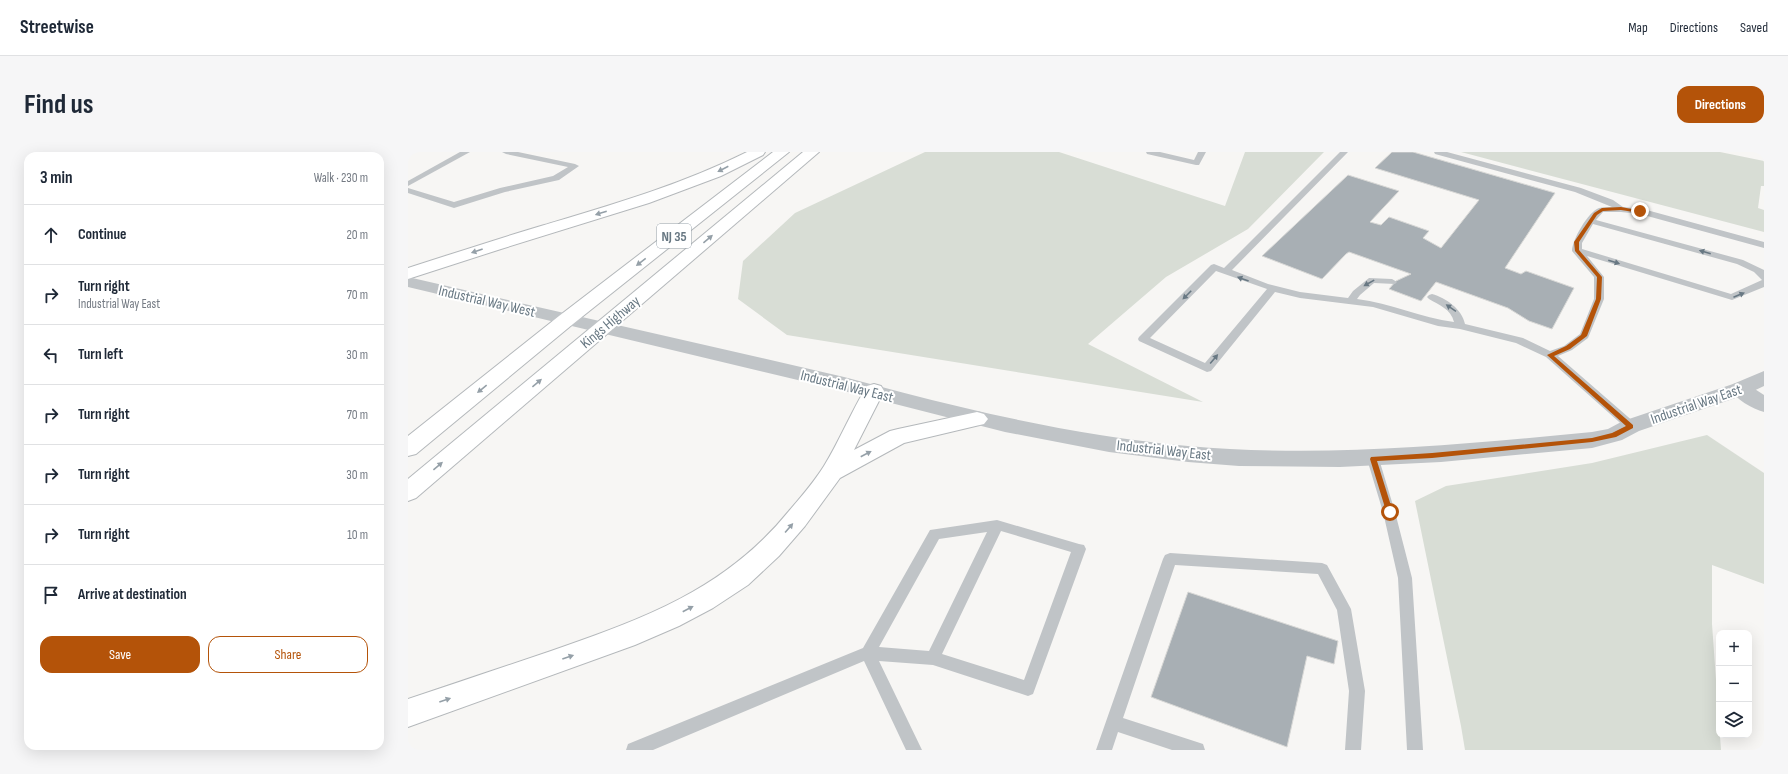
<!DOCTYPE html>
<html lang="en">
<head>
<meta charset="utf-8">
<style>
  :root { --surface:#fff; --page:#f6f6f7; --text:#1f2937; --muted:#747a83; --line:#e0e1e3; --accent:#b45309 }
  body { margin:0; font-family:"Sofia Sans Condensed",sans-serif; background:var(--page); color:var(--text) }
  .controls { position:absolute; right:12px; bottom:12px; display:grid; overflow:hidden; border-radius:8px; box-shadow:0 4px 16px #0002 }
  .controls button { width:36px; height:36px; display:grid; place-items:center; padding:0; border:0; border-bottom:1px solid var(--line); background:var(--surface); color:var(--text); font:20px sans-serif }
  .stop { position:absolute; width:12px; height:12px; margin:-9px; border:3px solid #b45309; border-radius:50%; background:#fff }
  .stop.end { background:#b45309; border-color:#fff; box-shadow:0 1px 4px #0008 }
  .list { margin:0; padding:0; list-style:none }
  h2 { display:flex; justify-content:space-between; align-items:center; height:52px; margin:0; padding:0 16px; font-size:17px }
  h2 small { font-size:13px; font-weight:400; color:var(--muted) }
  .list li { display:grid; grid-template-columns:26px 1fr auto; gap:12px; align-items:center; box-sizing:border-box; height:60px; padding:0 16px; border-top:1px solid var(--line) }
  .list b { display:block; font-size:15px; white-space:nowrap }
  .list p { margin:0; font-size:13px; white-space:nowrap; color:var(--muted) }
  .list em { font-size:13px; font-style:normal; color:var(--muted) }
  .actions { display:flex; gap:8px; padding:12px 16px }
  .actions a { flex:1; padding:9px 0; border:1px solid var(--accent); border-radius:12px; text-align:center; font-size:14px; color:var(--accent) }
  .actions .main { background:var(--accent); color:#fff }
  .icon { flex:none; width:22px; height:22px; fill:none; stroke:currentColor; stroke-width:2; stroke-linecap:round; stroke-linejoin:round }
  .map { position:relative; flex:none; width:1356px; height:598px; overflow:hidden; border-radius:12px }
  header { display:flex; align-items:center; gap:24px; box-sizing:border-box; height:56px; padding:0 20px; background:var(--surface); border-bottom:1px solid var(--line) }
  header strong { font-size:19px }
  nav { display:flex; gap:22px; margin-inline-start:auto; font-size:14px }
  .intro { display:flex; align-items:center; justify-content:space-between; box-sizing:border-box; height:96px; padding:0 24px }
  h1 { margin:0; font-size:28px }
  .button { padding:10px 18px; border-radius:12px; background:var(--accent); color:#fff; font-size:14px; font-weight:700 }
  main { display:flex; gap:24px; padding:0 24px }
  aside { flex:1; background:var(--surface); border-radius:12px; box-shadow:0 4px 16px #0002 }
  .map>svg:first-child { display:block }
  .green { fill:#d8ddd5 }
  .building { fill:#a8afb4; stroke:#d8d8d6 }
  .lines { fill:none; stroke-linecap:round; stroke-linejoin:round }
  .primary-casing { stroke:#b4b8bb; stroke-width:2 }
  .service { fill:#c0c4c7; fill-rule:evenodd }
  .minor { fill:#c0c4c7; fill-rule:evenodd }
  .tertiary { fill:#c0c4c7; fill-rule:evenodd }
  .primary { fill:#fff; fill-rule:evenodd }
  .oneway { fill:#95a0a8 }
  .oneway2 { fill:#687883 }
  .route { fill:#b45309 }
  .labels { text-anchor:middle; stroke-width:4; stroke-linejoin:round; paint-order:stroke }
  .shield { fill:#fff; stroke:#95a0a8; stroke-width:1 }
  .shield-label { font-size:14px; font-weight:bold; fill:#687883 }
  .street-label { font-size:15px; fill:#687883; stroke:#fff }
</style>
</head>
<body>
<header>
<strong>Streetwise</strong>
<nav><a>Map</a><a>Directions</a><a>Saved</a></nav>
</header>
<div class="intro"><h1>Find us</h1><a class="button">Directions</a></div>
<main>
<aside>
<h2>3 min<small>Walk · 230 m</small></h2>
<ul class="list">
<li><svg class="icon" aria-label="ahead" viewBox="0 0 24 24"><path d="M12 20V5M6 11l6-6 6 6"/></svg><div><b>Continue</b></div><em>20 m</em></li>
<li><svg class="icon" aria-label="right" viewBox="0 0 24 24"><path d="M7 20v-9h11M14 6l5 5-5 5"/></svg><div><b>Turn right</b><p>Industrial Way East</p></div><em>70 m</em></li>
<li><svg class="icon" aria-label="left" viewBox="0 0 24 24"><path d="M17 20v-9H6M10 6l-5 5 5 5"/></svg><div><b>Turn left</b></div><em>30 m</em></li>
<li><svg class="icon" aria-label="right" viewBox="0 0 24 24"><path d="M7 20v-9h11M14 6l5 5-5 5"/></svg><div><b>Turn right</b></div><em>70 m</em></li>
<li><svg class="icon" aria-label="right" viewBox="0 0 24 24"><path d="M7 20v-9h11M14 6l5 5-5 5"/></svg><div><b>Turn right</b></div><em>30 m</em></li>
<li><svg class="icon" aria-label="right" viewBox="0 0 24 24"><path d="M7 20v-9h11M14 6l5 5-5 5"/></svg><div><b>Turn right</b></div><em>10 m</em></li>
<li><svg class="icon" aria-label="arrive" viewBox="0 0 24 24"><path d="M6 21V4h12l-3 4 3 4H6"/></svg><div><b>Arrive at destination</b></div></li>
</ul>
<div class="actions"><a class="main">Save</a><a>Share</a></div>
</aside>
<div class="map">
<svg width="1356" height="598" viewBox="0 0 1356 598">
  <rect width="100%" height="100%" fill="#f7f6f4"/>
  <g class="green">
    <polygon points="517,0 651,0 817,54 837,0 916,0 840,77 758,125 680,192 795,250 379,183 330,147 335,109 387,61"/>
    <polygon points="1053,0 1312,0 1356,9 1356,34 1353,34 1350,56 1356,58 1356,80"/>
    <polygon points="1299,283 1356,321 1356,432 1304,413 1304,472 1313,598 1057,598 1053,574 1007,349 1038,334 1184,311"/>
  </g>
  <g class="building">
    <polygon points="984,0 1005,0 1147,41 1097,116 1113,122 1118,119 1166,136 1144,177 1121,169 1100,156 1028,130 1013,149 981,137 988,129 1003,122 941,100 938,102 914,127 854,104 940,23 991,39 962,70 973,73 981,65 1021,79 1015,86 1033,96 1071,48 967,16"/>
    <polygon points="780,440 930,489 926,512 899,504 879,595 743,545"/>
  </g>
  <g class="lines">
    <defs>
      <g id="primary">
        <path d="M339 0H357L355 3 313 24 241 51 93 97 0 127V116C44 102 89 87 133 74 203 53 273 33 339 0Z"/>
        <polygon points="365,0 381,0 165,172 8,302 0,304 0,284 151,164"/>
        <polygon points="395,0 411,0 8,346 0,349 0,327"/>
        <path d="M466 232 473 234 476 239 446 298 482 279 490 277 569 260 576 262 580 267 576 272 496 291 432 326 397 374 371 404 340 433 305 456 271 474 227 493 0 575V547C48 531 95 515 143 499 235 467 317 438 381 359 393 345 406 330 416 314 432 288 443 260 459 234Z"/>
      </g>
    </defs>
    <use href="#primary" class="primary-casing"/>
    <g class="service">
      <polygon points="52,0 62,0 0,34 0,29"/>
      <polygon points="94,0 110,0 167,12 171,14 151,28 97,40 46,56 0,41 0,36 46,50 92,36 145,24 160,15 98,2"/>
      <polygon points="738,0 752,0 786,8 790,0 798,0 791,13 788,13 739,2"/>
      <path d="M932 0H940L824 118 860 132 892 140 940 146 945 139 961 126 984 127 989 130 987 132 966 131 952 143 949 147C983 151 1013 166 1046 170 1043 157 1031 153 1021 147L1019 145 1021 143 1024 142C1038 146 1054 157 1057 172L1115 186 1142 199 1156 194 1172 182 1186 147V125L1164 99C1164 88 1180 60 1191 56 1195 55 1200 55 1204 55L1167 40 1027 2 1026 0H1039L1173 36 1205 48 1215 55 1235 57 1356 90V96L1232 62 1213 60H1195L1188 68 1335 108 1356 118V135L1324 148 1179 104 1196 125V147L1180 186 1164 198 1150 204 1227 271 1229 274 1227 277H1219L1138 205 1108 191 1052 177 1030 174 965 155 892 146 867 140 803 219 799 220 731 189 730 187 731 185 803 113 806 112 816 116ZM1185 72 1329 112 1346 120 1354 128 1323 142 1174 97V91ZM808 119 859 137 797 211 742 186Z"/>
      <polygon points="965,303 969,304 971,307 987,360 1004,426 1015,598 999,598 990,426 975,360 959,307 961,304"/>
      <path d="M589 368 671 392 676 393 678 397 625 542 620 544 525 513 471 509 514 598H498L456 509 245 598H218L220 592 455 496 522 378ZM593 379 663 400 616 528 534 502ZM579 380 521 499 471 495 531 387Z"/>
      <polygon points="762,401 914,411 919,413 943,457 957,539 953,598 937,598 941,539 929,458 910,422 767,413 715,566 789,590 795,592 797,598 764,598 710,580 704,598 688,598 755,407 757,403"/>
    </g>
    <path class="minor" d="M1332 230 1339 232 1356 243V260C1344 257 1328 247 1322 237L1325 232Z"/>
    <path class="tertiary" d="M0 125C145 159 291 191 436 225 475 235 514 246 553 255 628 273 703 287 780 294 915 306 1049 293 1184 280L1200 277 1215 269 1325 232 1356 219V234L1339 242 1231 279 1214 288 1184 296 1033 310 932 315 831 314 780 310 701 300 597 280 436 239 0 135Z"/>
    <use href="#primary" class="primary"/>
  </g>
  <defs><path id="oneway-solid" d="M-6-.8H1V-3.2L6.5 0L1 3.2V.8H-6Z"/></defs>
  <g class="oneway">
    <use href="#oneway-solid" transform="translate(315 17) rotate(153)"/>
    <use href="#oneway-solid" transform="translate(193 61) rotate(163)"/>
    <use href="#oneway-solid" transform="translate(300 87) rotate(-40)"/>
    <use href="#oneway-solid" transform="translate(69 99) rotate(161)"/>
    <use href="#oneway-solid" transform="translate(233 110) rotate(142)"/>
    <use href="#oneway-solid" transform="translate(129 231) rotate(-40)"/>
    <use href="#oneway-solid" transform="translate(74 237) rotate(141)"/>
    <use href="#oneway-solid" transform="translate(458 302) rotate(-28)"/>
    <use href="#oneway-solid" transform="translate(30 314) rotate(-40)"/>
    <use href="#oneway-solid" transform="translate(381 376) rotate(-49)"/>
    <use href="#oneway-solid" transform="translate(280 457) rotate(-28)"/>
    <use href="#oneway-solid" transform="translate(160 505) rotate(-19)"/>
    <use href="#oneway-solid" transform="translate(37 548) rotate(-19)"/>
  </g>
  <g class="oneway2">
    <use href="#oneway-solid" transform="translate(1297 100) rotate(-164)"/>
    <use href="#oneway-solid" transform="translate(1206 110) rotate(17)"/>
    <use href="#oneway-solid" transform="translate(835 127) rotate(-160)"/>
    <use href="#oneway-solid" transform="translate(961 131) rotate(151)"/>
    <use href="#oneway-solid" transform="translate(779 143) rotate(135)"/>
    <use href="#oneway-solid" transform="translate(1331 143) rotate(-23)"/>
    <use href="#oneway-solid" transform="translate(1043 156) rotate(-146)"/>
    <use href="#oneway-solid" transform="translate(806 207) rotate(-50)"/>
  </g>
  <polygon class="route" points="1213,55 1234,59 1232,61 1213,58 1195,59 1189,63 1171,90 1171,98 1194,125 1193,147 1179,184 1162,197 1146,204 1225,273 1225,276 1208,285 1184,290 1024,306 969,309 985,360 982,362 979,362 962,307 963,305 1024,301 1184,286 1204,281 1218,274 1139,203 1158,194 1173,183 1188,147 1189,125 1167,99 1166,90 1186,61 1194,56"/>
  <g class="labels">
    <rect class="shield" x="249" y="72" width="34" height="24" rx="3"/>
    <g class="shield-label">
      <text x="266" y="89">NJ 35</text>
    </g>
    <g class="street-label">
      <text transform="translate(79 149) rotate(13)" y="5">Industrial Way West</text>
      <text transform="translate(202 170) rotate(-40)" y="5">Kings Highway</text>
      <text transform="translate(439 234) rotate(14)" y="5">Industrial Way East</text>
      <text transform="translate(1288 252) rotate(-19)" y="5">Industrial Way East</text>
      <text transform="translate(756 298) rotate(6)" y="5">Industrial Way East</text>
    </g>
  </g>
</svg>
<div class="controls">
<button>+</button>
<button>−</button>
<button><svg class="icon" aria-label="layers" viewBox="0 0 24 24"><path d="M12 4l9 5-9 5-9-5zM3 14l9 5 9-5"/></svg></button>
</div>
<div class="stop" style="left:982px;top:360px"></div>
<div class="stop end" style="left:1232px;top:59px"></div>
</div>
</main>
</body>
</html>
